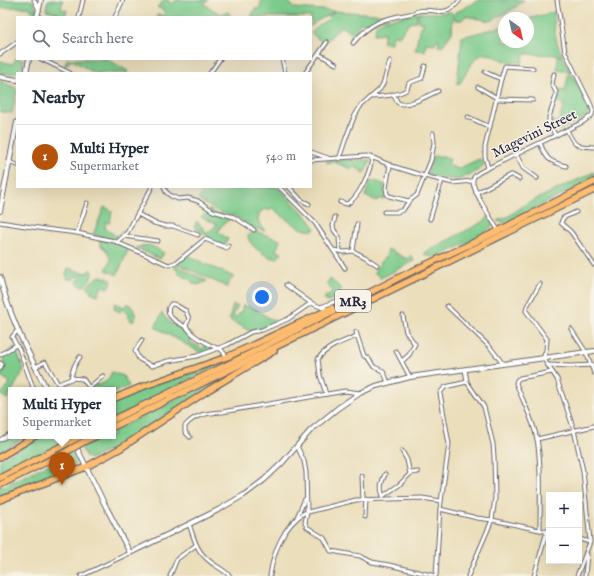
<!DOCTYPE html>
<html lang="en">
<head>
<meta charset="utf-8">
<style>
  :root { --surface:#fff; --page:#f6f6f7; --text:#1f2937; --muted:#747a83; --line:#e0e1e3; --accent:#b45309 }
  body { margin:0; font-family:"IM FELL English",serif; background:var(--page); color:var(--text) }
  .controls { position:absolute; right:12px; bottom:12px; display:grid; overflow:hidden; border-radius:0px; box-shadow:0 4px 16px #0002 }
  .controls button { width:36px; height:36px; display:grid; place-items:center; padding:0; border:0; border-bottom:1px solid var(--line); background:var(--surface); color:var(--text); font:20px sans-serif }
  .compass { position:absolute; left:498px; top:12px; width:36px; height:36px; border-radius:50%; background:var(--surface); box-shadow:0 4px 16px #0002; rotate:146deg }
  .you { position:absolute; left:262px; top:297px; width:14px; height:14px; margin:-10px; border:3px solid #fff; border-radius:50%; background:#1a73e8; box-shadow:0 0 0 6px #1a73e833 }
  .badge { display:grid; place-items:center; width:26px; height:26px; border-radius:50%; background:var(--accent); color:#fff; font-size:13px; font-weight:700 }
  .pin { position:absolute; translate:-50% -33px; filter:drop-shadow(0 1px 2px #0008) }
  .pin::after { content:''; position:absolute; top:21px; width:14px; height:12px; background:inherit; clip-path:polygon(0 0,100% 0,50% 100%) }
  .popup { position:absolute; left:8px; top:387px; width:108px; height:52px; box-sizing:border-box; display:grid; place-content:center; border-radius:0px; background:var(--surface); filter:drop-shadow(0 1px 3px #0005); font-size:13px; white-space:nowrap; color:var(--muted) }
  .popup b { font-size:15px; color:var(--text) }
  .popup::after { content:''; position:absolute; left:50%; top:100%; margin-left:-8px; border:8px solid transparent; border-top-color:var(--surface) }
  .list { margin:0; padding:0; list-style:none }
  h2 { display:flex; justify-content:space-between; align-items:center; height:52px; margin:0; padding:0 16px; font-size:17px }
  h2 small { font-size:13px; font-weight:400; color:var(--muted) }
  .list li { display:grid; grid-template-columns:26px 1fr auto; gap:12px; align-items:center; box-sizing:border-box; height:64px; padding:0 16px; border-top:1px solid var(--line) }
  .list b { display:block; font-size:15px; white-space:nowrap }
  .list p { margin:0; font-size:13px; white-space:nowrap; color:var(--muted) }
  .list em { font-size:13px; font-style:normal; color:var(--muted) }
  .icon { flex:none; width:22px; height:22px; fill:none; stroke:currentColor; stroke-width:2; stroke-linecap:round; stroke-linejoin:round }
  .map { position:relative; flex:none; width:594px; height:576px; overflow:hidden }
  .search { position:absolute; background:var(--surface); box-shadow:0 4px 16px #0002; left:16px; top:16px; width:296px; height:44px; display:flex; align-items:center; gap:10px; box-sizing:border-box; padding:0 14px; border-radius:0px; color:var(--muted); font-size:15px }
  .panel { position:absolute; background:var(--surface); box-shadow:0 4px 16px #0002; left:16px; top:72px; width:296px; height:116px; border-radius:0px }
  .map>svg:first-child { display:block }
  .green { fill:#7ccb8b; stroke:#4f7663 }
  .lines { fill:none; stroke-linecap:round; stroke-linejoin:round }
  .minor-casing { stroke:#686468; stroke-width:5 }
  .tertiary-casing { stroke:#686468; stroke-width:6 }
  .motorway-casing { stroke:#686468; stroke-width:8 }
  .minor { stroke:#fff; stroke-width:3 }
  .tertiary { stroke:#fff; stroke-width:4 }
  .motorway { stroke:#fdbc6f; stroke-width:5.5 }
  .motorway-bridge-casing { stroke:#686468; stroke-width:8; stroke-linecap:butt }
  .motorway-bridge { stroke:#fdbc6f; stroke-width:5.5 }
  .labels { text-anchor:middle; stroke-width:3; stroke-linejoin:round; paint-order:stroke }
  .shield { fill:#f7f3e8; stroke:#62616f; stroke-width:1 }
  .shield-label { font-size:13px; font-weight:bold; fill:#22223b }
  .street-label { font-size:14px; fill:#22223b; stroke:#f7f3e8 }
</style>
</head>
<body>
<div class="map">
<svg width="594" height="576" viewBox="0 0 594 576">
  <rect width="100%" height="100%" fill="#f7f3e8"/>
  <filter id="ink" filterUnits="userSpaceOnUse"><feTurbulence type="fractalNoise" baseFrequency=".025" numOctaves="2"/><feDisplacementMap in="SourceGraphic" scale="8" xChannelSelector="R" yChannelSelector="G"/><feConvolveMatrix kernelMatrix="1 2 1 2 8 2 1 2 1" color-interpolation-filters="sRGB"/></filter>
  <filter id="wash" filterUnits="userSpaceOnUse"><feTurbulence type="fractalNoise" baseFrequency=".012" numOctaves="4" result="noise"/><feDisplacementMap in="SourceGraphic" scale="16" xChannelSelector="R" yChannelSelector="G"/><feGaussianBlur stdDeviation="0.9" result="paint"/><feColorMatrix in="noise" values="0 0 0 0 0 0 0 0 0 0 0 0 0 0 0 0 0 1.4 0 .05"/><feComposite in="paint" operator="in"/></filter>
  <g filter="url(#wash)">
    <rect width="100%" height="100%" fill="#ebdebb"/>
    <g class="green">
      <polygon points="0,0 32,0 37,10 36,12 33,12 29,7 0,8"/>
      <polygon points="48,0 63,0 61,9 67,10 65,17 57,17 58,13 46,10"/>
      <polygon points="165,0 168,0 172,4 176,0 208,0 204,4 220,14 228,12 231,17 156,17 158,14 164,16 166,12 157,7"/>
      <polygon points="261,0 286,0 295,8 389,15 389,17 380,19 369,26 361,22 352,34 341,26 324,44 311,33 319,25 329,19 328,16 334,12 317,21 311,27 311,17 251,17 255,9 260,8"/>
      <path d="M480 0H524L513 9 490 21 465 16 462 20H455V12C465 10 471 2 480 0Z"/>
      <polygon points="449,11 453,14 452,33 442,46 438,46 439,40 436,40 435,44 426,43 425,51 415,50 420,27 423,26 423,22 418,22 418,13 441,13"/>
      <path d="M554 12C554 26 555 42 562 55L524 54 522 63 505 61 489 54H483L475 59 460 83 457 84 462 37 504 26V42H528V19Z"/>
      <polygon points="417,13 416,21 408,24 399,36 393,35 390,44 382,42 385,33 374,34 377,24 385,20"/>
      <polygon points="558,56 562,56 582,93 589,112 586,117 557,131 551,121 559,122 564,104 557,102 558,95 557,90 565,91 569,71 557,69"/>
      <path d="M16 58 24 60C21 74 13 75 0 73V61L13 64Z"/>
      <polygon points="67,59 107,59 128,71 127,73 94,73 72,60 64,67"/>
      <polygon points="0,81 14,87 17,91 12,113 0,112"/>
      <polygon points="433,156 450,158 448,165 458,169 479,159 483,161 484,165 479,170 458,180 448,179 426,175 430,167"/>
      <polygon points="327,160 370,160 370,163 364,173 354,166 352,169 334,162 327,163"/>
      <polygon points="594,172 594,179 513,219 505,223 497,221 509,216 526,204"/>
      <polygon points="371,180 384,184 385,199 379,199 377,201 365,196"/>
      <path d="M196 187H277C286 195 312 219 315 229 305 236 281 215 272 208L269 211 266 209 261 211 259 214 258 221 265 231 251 227 235 216 221 213 198 200 202 193 197 190Z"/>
      <path d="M104 207 112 211 110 223 106 222 105 228 116 236 123 231 125 233C125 233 120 238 120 238 115 241 98 236 93 235Z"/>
      <polygon points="209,209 217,214 231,218 221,226 218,232 228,239 224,246 211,241 206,235 194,227 197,221 206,232 210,231 217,224 201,217"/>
      <path d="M489 216C490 219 492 222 492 225 489 235 449 251 439 256L431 257 425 255V252L483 222Z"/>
      <path d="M254 231 280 240 276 251 282 253C281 254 279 257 277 258 269 260 247 245 248 235Z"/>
      <polygon points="99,239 115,243 129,248 117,275 106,270 111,260 107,251 101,246"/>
      <polygon points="146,245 152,246 164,253 160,259 136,248"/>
      <polygon points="388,249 407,259 411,255 414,261 381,278 374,272 382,260 386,257"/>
      <polygon points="186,255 234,277 231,279 227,287 176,263"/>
      <polygon points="173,265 175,265 207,281 198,285 194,284 188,278 180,275"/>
      <polygon points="68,268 83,273 84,272 87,273 90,269 92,272 91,279 87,282 85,286 82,285 81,287 77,283 79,277 75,276 73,280 67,279 68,276 66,275"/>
      <polygon points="100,276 108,278 112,281 108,288 102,286 98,295 90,292 91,290 87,287 91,282"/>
      <polygon points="330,279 342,289 339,291 342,294 327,302 324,298 333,291 326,284"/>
      <polygon points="115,303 125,307 128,303 133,308 136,317 134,321 131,321 127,313 122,309 120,312 114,309"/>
      <polygon points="233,305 238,306 233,315 236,317 241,312 243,305 255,309 277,323 269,326 250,331 230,320 230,317"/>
      <polygon points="162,313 169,322 193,335 190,342 203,349 206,344 216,349 203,354 155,327"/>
      <polygon points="15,347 24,370 7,399 1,395 10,382 2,377 1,369 5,360 3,359 4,355"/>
      <polygon points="223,362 113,419 113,401 141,389"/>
      <polygon points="112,372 123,376 129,386 113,393 113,390 89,390 96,384 99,385 107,381"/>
      <polygon points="227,374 228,375 124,443 90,459 86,457 81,447 104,436 113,436 113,431"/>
      <polygon points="11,436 27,436 0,452 0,442"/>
      <polygon points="42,436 66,436 66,438 62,443 0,473 0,460"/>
      <polygon points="73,452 77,462 73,467 0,497 0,488"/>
    </g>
  </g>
  <g filter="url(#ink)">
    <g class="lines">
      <defs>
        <g id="minor">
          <polyline points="34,0 39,10"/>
          <polyline points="79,17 83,0"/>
          <polyline points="115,17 123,0"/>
          <path d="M353 43C371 22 382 19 409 14 412 14 415 12 418 11 437 7 444 20 460 0"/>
          <polyline points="0,54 17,42"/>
          <polyline points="319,54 336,64"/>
          <polyline points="41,59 70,73"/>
          <polyline points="282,59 285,73"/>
          <polyline points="485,72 501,79 485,147 485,157 488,168"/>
          <polyline points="210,73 220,59"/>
          <polyline points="305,73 327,42"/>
          <polyline points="554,74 552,84 556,92 556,96 549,117 549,122 555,135"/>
          <polyline points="501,79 505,66 533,68"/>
          <polyline points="478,87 497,98"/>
          <path d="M393 94 398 103C406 108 429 95 438 91"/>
          <path d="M371 97C378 97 402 95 407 89 408 87 408 85 409 83L422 78 425 66"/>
          <polyline points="497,99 533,100"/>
          <polyline points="468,117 490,127"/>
          <path d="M567 130C575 147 575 146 594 147"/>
          <path d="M540 143C547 160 548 161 566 166"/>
          <polyline points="311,152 328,158"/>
          <polyline points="516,154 523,168 537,178"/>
          <polyline points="339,159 346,138 354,117 360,107 380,89 383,84 390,61"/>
          <polyline points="311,160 366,156 376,159 392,166 424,176 453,183 472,181"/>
          <polyline points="9,162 17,165"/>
          <polyline points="390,165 386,188 387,194 389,196 409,201"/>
          <polyline points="164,187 166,192 171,196 178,199 188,198 198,201 213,211 234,217 254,230"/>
          <polyline points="279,187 315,223 345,268"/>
          <polyline points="289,187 301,200 309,204"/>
          <polyline points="476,193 510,175 512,175 519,179"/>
          <path d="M340 202 347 204C359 198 371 170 372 158"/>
          <polyline points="384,212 397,212 403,210 409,201 417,195 431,160 434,143 433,133"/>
          <polyline points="576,212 563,218 561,223 571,232 594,265"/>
          <polyline points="138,214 154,223 165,226 173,226 198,235"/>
          <polyline points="335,217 333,226 334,230 339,237 340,251"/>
          <polyline points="430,219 442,180"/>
          <polyline points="0,222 45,229 77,233 114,241 169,265 177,262 205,239 227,248 228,246"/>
          <path d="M498 230C493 221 471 189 473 180 473 175 480 172 484 170L583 122 592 115 593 111 591 105 565 52 557 0"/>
          <polyline points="77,233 87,203"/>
          <polyline points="124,236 158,241"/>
          <polyline points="117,242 127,233 152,187"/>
          <polyline points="333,250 344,252 353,251 357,224"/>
          <polyline points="353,251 365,257 377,265"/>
          <polyline points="540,284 527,306 526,311 547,339 546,350 543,358 557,379 574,430 583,471 590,542"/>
          <polyline points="286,285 311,303 328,310"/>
          <polyline points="447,306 490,347 503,364"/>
          <polyline points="321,307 336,301 348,301"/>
          <path d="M187 328C180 323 161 316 171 304H174L186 311 189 319 186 325C189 335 209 345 219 349"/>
          <polyline points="571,329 586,352 594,373"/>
          <polyline points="18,330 12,337 19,349 34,390"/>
          <path d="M356 332 364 356 368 358 374 367C385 371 384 372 388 383"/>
          <polyline points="142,340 135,351 139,359 152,366 168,361 197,356 227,345 251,332 262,330 288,319 311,303"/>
          <polyline points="220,348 227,357"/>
          <polyline points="396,351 410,377"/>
          <polyline points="0,355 16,345"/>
          <polyline points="402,361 409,355 415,344 406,332 403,316"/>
          <polyline points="0,363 2,364 0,369"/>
          <polyline points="548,365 570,366 594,365"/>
          <path d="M35 367 45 362 58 384 71 379C72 371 74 364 80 357"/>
          <polyline points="465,369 467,382 484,407 493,444 494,457 495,498 492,520 468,576"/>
          <polyline points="71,378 83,379 88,386 90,387 103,376"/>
          <path d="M326 394 320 375 318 359C326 347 344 341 357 336"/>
          <path d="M190 437 185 432V426C195 414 207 413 222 412L345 391 360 393"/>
          <polyline points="537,439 594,426"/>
          <polyline points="0,440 11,433"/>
          <polyline points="297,446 304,461 306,472 307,512 305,523 307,527 324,538 331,551 360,556 372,562 389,565 435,576"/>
          <polyline points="402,451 407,460 410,474"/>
          <polyline points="362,476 363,499"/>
          <polyline points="383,496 399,485 411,473 418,472"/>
          <path d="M383 496C379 487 382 482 385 474"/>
          <polyline points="440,509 449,444 440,393 445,387 467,382"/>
          <polyline points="297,517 305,499"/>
          <polyline points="365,517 366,499"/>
          <path d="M189 524C193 535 196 549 205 557 212 565 222 568 230 576"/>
          <path d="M540 529C540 500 542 467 537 439 533 419 523 402 516 383L517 380 520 378 552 372"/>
          <polyline points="81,576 130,553"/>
          <polyline points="170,576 177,559 196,545"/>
          <path d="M270 576C273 553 283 526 304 513L356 500 422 498 441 501"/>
          <polyline points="436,576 440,509 477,518 492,520 549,532"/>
          <polyline points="534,576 547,531"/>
          <polyline points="577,576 590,542 579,539"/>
          <polyline points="585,576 587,554"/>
        </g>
        <g id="tertiary">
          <polyline points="37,17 41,0"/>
          <polyline points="26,73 29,59"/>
          <polyline points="0,77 17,80"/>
          <polyline points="0,211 17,122"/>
          <path d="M0 277C9 317 29 354 47 390"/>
          <polyline points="71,436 103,501 130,553 218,510 244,495 264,480 282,463 311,430 338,408 360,393 376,386 410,377 594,351"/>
        </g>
        <g id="motorway">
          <polyline points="113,399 139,388 227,357 332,308"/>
          <polyline points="113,420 239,359 400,277 498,231 594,182"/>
          <polyline points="113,427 594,190"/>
          <polyline points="85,441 96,436"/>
          <polyline points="0,457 35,436"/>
          <polyline points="0,478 60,447"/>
          <polyline points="0,485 64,453"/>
          <polyline points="0,500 86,467 121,448 210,389 274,351"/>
        </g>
      </defs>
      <use href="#minor" class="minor-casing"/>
      <use href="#tertiary" class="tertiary-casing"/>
      <use href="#motorway" class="motorway-casing"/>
      <use href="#minor" class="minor"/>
      <use href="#tertiary" class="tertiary"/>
      <use href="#motorway" class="motorway"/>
      <defs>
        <g id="motorway-bridge">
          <polyline points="60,447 81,436"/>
          <polyline points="64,453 85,441"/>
        </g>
      </defs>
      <use href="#motorway-bridge" class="motorway-bridge-casing"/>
      <use href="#motorway-bridge" class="motorway-bridge"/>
    </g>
  </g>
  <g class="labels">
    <rect class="shield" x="335" y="290" width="36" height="22" rx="3"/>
    <g class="shield-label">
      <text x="353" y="306">MR3</text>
    </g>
    <g class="street-label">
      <text transform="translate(534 133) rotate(-26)" y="5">Magevini Street</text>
    </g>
  </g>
</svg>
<div class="controls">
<button>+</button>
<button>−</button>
</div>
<svg class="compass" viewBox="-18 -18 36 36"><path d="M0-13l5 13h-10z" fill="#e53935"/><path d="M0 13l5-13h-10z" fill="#747a83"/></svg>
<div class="you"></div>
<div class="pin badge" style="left:62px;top:485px">1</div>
<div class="popup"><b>Multi Hyper</b>Supermarket</div>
<div class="search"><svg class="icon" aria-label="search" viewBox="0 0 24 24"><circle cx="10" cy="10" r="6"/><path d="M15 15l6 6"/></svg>Search here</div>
<section class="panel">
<h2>Nearby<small></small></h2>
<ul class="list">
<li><span class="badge">1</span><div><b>Multi Hyper</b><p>Supermarket</p></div><em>540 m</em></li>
</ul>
</section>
</div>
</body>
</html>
